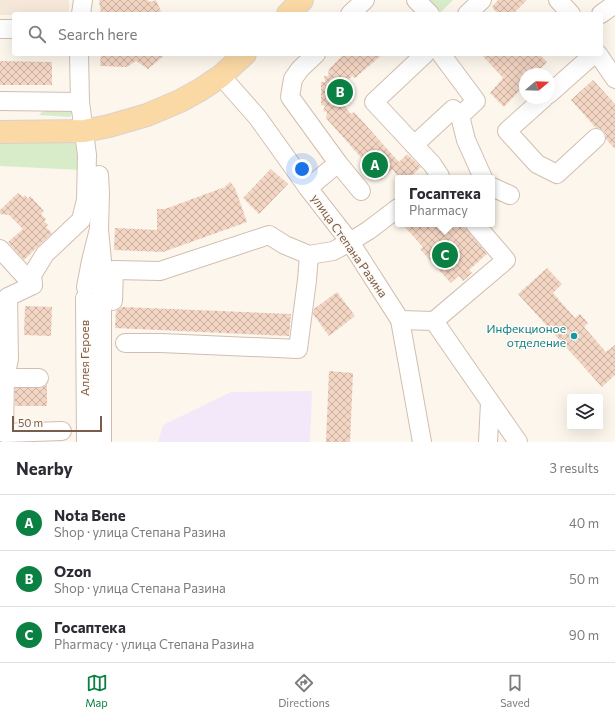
<!DOCTYPE html>
<html lang="en">
<head>
<meta charset="utf-8">
<style>
  :root { --surface:#fff; --page:#f2f2f3; --text:#2b2b33; --muted:#7c7c81; --line:#e1e1e2; --accent:#0b8043 }
  body { margin:0; font-family:Commissioner,sans-serif; background:var(--page); color:var(--text) }
  .controls { position:absolute; right:12px; bottom:12px; display:grid; overflow:hidden; border-radius:4px; box-shadow:0 4px 16px #0002 }
  .controls button { width:36px; height:36px; display:grid; place-items:center; padding:0; border:0; border-bottom:1px solid var(--line); background:var(--surface); color:var(--text); font:20px sans-serif }
  .compass { position:absolute; left:519px; top:68px; width:36px; height:36px; border-radius:50%; background:var(--surface); box-shadow:0 4px 16px #0002; rotate:71deg }
  .scale { position:absolute; left:12px; bottom:10px; width:90px; box-sizing:border-box; padding-left:4px; border:2px solid #7a5c4d; border-top:0; font-size:11px; line-height:14px; white-space:nowrap; color:#7a5c4d; -webkit-text-stroke:3px #fffaf3; paint-order:stroke }
  .you { position:absolute; left:302px; top:169px; width:14px; height:14px; margin:-10px; border:3px solid #fff; border-radius:50%; background:#1a73e8; box-shadow:0 0 0 6px #1a73e833 }
  .badge { display:grid; place-items:center; width:26px; height:26px; border-radius:50%; background:var(--accent); color:#fff; font-size:13px; font-weight:700 }
  .pin { position:absolute; translate:-50% -50%; border:2px solid #fff; box-shadow:0 1px 4px #0006 }
  .popup { position:absolute; left:395px; top:175px; width:100px; height:52px; box-sizing:border-box; display:grid; place-content:center; border-radius:4px; background:var(--surface); filter:drop-shadow(0 1px 3px #0005); font-size:13px; white-space:nowrap; color:var(--muted) }
  .popup b { font-size:15px; color:var(--text) }
  .popup::after { content:''; position:absolute; left:50%; top:100%; margin-left:-8px; border:8px solid transparent; border-top-color:var(--surface) }
  .list { margin:0; padding:0; list-style:none }
  h2 { display:flex; justify-content:space-between; align-items:center; height:52px; margin:0; padding:0 16px; font-size:17px }
  h2 small { font-size:13px; font-weight:400; color:var(--muted) }
  .list li { display:grid; grid-template-columns:26px 1fr auto; gap:12px; align-items:center; box-sizing:border-box; height:56px; padding:0 16px; border-top:1px solid var(--line) }
  .list b { display:block; font-size:15px; white-space:nowrap }
  .list p { margin:0; font-size:13px; white-space:nowrap; color:var(--muted) }
  .list em { font-size:13px; font-style:normal; color:var(--muted) }
  .icon { flex:none; width:22px; height:22px; fill:none; stroke:currentColor; stroke-width:2; stroke-linecap:round; stroke-linejoin:round }
  .map { position:relative; flex:none; width:615px; height:442px; overflow:hidden }
  .search { position:absolute; background:var(--surface); box-shadow:0 4px 16px #0002; left:12px; right:12px; top:12px; height:44px; display:flex; align-items:center; gap:10px; box-sizing:border-box; padding:0 14px; border-radius:4px; color:var(--muted); font-size:15px }
  .sheet { height:220px; background:var(--surface) }
  nav { display:flex; justify-content:space-around; align-items:center; box-sizing:border-box; height:56px; border-top:1px solid var(--line); background:var(--surface); font-size:11px; color:var(--muted) }
  nav a { display:grid; justify-items:center; gap:2px }
  nav .on { color:var(--accent) }
  .map>svg:first-child { display:block }
  .residential { fill:#f5e8da }
  .education { fill:#f3e8fa }
  .grass { fill:#d8ecc9 }
  .building { fill:url(#building-cross-hatch) }
  .lines { fill:none; stroke-linecap:round; stroke-linejoin:round }
  .minor-casing { stroke:#d1beb0; stroke-width:20 }
  .major-casing { stroke:#dad1cd; stroke-width:24 }
  .minor { stroke:#fff; stroke-width:18 }
  .major { stroke:#fbd9a5; stroke-width:22 }
  .culture-dot { fill:#0f9aa8; stroke:#fffaf3; stroke-width:1.5 }
  .labels { text-anchor:middle; stroke-width:3; stroke-linejoin:round; paint-order:stroke }
  .street-label { font-size:12px; fill:#7a5c4d; stroke:#fffaf3 }
  .culture-label { font-size:12px; fill:#0d838f; stroke:#fffaf3; text-anchor:end }
</style>
</head>
<body>
<div class="map">
<svg width="615" height="442" viewBox="0 0 615 442">
  <defs>
    <pattern id="building-cross-hatch" width="8" height="8" patternUnits="userSpaceOnUse"><rect width="8" height="8" fill="#f3d5c3"/><path d="M0 0l8 8M0 8l8-8" fill="none" stroke="#cab0a1"/></pattern>
  </defs>
  <rect width="100%" height="100%" fill="#fdf6ec"/>
  <polygon class="residential" points="0,0 69,0 69,14 14,14 14,15 0,15"/>
  <polygon class="education" points="312,391 310,442 158,442 163,425 231,392"/>
  <g class="grass">
    <polygon points="429,0 453,0 441,12"/>
    <polygon points="47,108 69,109 72,113 70,117 39,115"/>
    <polygon points="81,136 81,170 0,166 0,140"/>
  </g>
  <g class="building">
    <polygon points="99,0 148,0 149,2 156,0 162,14 101,14"/>
    <polygon points="498,0 527,0 513,14 498,14 492,7"/>
    <polygon points="101,54 166,54 148,69 136,61 127,67 100,66"/>
    <polygon points="344,54 383,54 355,78 352,76 345,84 343,104 351,114 354,112 399,162 407,154 421,167 409,178 400,178 392,169 381,180 326,118 327,112 323,111 325,106 321,105 321,82 325,82 324,76 328,76 329,69"/>
    <polygon points="481,54 539,54 547,62 535,74 525,74 525,85 504,107 490,93 503,78"/>
    <polygon points="0,61 52,62 52,85 0,85"/>
    <polygon points="593,80 615,104 615,149 606,139 606,135 604,131 599,128 596,128 571,100"/>
    <polygon points="271,169 288,184 259,214 243,198"/>
    <polygon points="230,182 235,188 247,222 163,252 114,250 115,228 157,230 157,209 165,209 225,187"/>
    <polygon points="18,193 23,197 25,195 28,199 30,196 44,211 41,214 46,219 44,221 48,225 46,227 52,233 24,260 8,242 23,229 9,215 0,214 0,210"/>
    <polygon points="402,224 462,224 487,254 469,270 472,273 463,281 459,276 451,283 420,249 423,247"/>
    <polygon points="547,268 562,284 553,293 575,318 580,314 588,323 584,327 606,352 615,345 615,375 602,387 518,294"/>
    <polygon points="337,292 355,316 329,336 313,314 314,309"/>
    <polygon points="25,306 52,307 51,336 24,335"/>
    <polygon points="122,307 291,314 289,336 115,328 116,311"/>
    <polygon points="329,371 353,373 350,442 326,442"/>
    <polygon points="47,385 47,406 15,406 15,388 39,388 44,387"/>
  </g>
  <g class="lines">
    <defs>
      <g id="minor">
        <polyline points="416,0 430,14"/>
        <polyline points="558,0 571,14"/>
        <polyline points="81,14 83,0"/>
        <polyline points="350,14 365,0"/>
        <polyline points="467,14 482,0"/>
        <polyline points="601,14 615,4"/>
        <polyline points="0,29 14,29"/>
        <polyline points="316,54 300,69 293,79 290,97 338,163 361,191"/>
        <polyline points="425,54 374,102 432,164 440,176 437,178"/>
        <polyline points="598,54 615,79"/>
        <polyline points="221,76 258,118 308,188 350,242 400,320 422,442"/>
        <polyline points="549,94 594,54"/>
        <polyline points="544,98 507,131 537,164 557,174 596,138"/>
        <polyline points="0,101 80,102"/>
        <polyline points="460,116 466,140 483,178"/>
        <polyline points="414,145 453,109 460,116 476,101 441,54"/>
        <polyline points="492,187 510,195"/>
        <polyline points="308,188 338,163"/>
        <polyline points="99,229 102,261 102,442"/>
        <polyline points="0,249 33,285"/>
        <polyline points="86,287 91,261 99,229 100,193 99,175"/>
        <polyline points="8,297 9,359 5,378 4,433 62,431"/>
        <polyline points="85,298 86,442"/>
        <polyline points="113,301 114,270 160,271 269,235 285,245 309,255 333,251 350,242 369,230 398,208"/>
        <polyline points="0,304 8,297 33,285 32,275 45,254 81,220 86,200 87,155 80,102 79,54"/>
        <polyline points="400,320 434,321 518,442"/>
        <polyline points="434,321 506,260 475,224"/>
        <polyline points="125,343 161,343 298,349 307,280 309,255"/>
        <polyline points="5,378 39,378"/>
        <polyline points="488,442 490,403"/>
      </g>
      <g id="major">
        <polyline points="288,14 302,0"/>
        <polyline points="0,132 84,131 109,126 147,115 180,101 200,90 221,76 245,54"/>
      </g>
    </defs>
    <use href="#minor" class="minor-casing"/>
    <use href="#major" class="major-casing"/>
    <use href="#minor" class="minor"/>
    <use href="#major" class="major"/>
  </g>
  <circle class="culture-dot" cx="574" cy="336" r="4"/>
  <g class="labels">
    <g class="street-label">
      <text transform="translate(349 246) rotate(55)" y="4">улица Степана Разина</text>
      <text transform="translate(85 358) rotate(-90)" y="4">Аллея Героев</text>
    </g>
    <g class="culture-label">
      <text x="566" y="333">Инфекционое<tspan x="566" dy="14">отделение</tspan></text>
    </g>
  </g>
</svg>
<div class="controls">
<button><svg class="icon" aria-label="layers" viewBox="0 0 24 24"><path d="M12 4l9 5-9 5-9-5zM3 14l9 5 9-5"/></svg></button>
</div>
<svg class="compass" viewBox="-18 -18 36 36"><path d="M0-13l5 13h-10z" fill="#e53935"/><path d="M0 13l5-13h-10z" fill="#7c7c81"/></svg>
<div class="scale">50 m</div>
<div class="you"></div>
<div class="pin badge" style="left:375px;top:165px">A</div>
<div class="pin badge" style="left:340px;top:92px">B</div>
<div class="pin badge" style="left:445px;top:255px">C</div>
<div class="popup"><b>Госаптека</b>Pharmacy</div>
<div class="search"><svg class="icon" aria-label="search" viewBox="0 0 24 24"><circle cx="10" cy="10" r="6"/><path d="M15 15l6 6"/></svg>Search here</div>
</div>
<section class="sheet">
<h2>Nearby<small>3 results</small></h2>
<ul class="list">
<li><span class="badge">A</span><div><b>Nota Bene</b><p>Shop · улица Степана Разина</p></div><em>40 m</em></li>
<li><span class="badge">B</span><div><b>Ozon</b><p>Shop · улица Степана Разина</p></div><em>50 m</em></li>
<li><span class="badge">C</span><div><b>Госаптека</b><p>Pharmacy · улица Степана Разина</p></div><em>90 m</em></li>
</ul>
</section>
<nav>
<a class="on"><svg class="icon" aria-label="map" viewBox="0 0 24 24"><path d="M3 6l6-2 6 2 6-2v14l-6 2-6-2-6 2zM9 4v14M15 6v14"/></svg>Map</a>
<a><svg class="icon" aria-label="directions" viewBox="0 0 24 24"><path d="M12 3l9 9-9 9-9-9zM9 14v-3h6M13 9l2 2-2 2"/></svg>Directions</a>
<a><svg class="icon" aria-label="saved" viewBox="0 0 24 24"><path d="M7 4h10v16l-5-4-5 4z"/></svg>Saved</a>
</nav>
</body>
</html>
